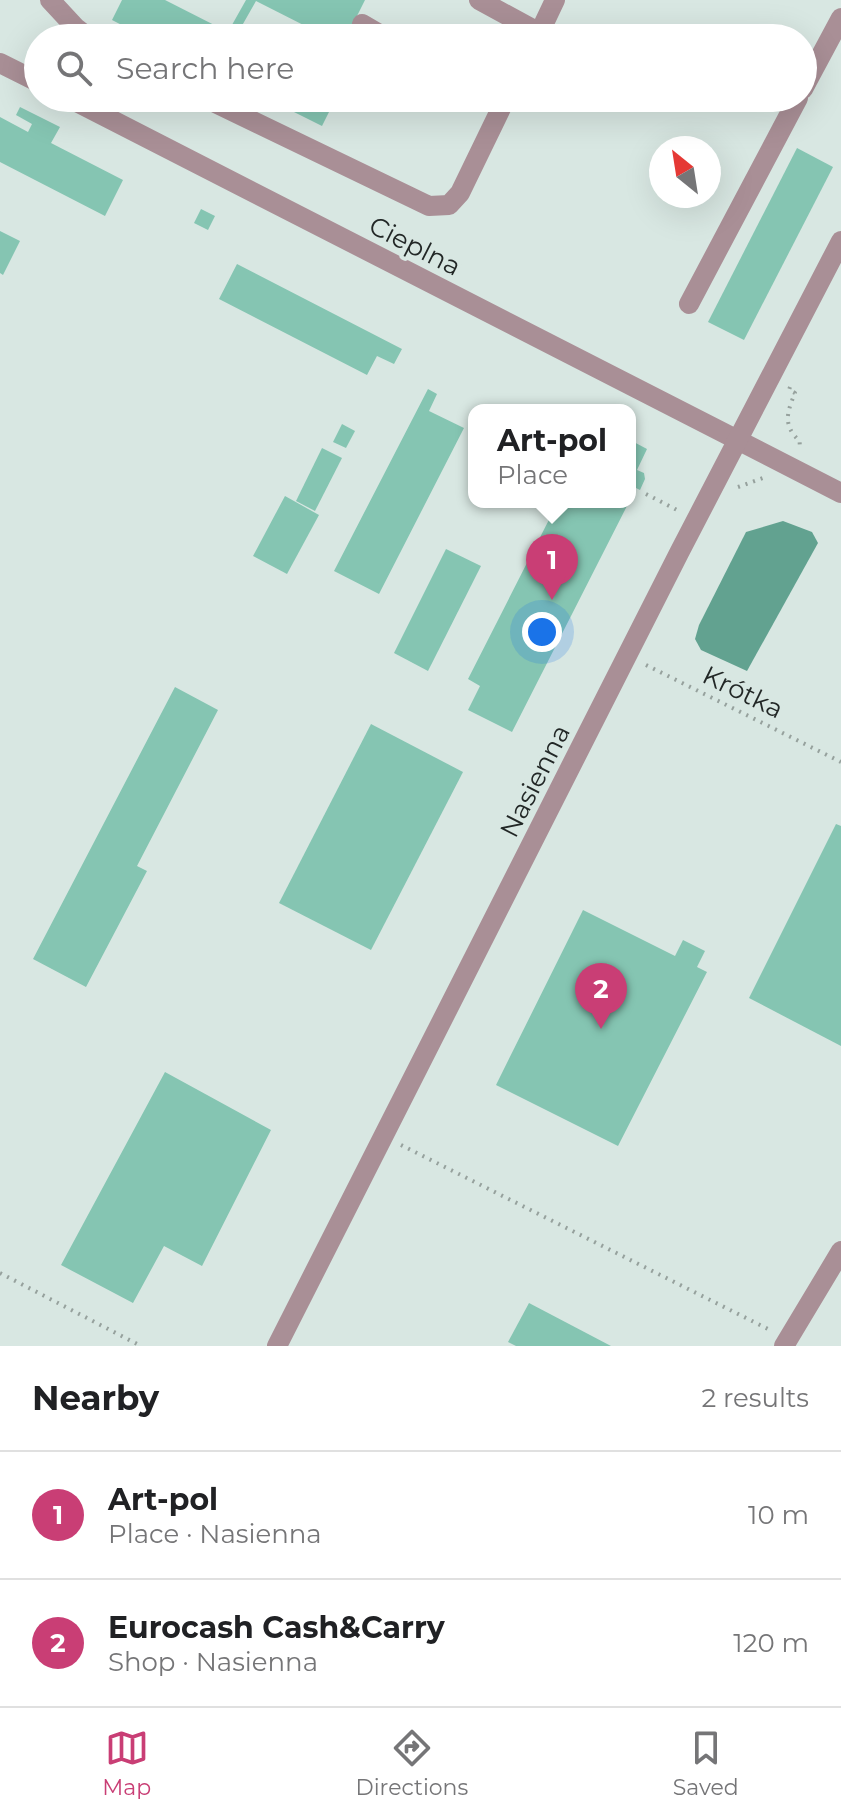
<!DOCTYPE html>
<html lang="en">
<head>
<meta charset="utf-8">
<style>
  :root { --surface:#fff; --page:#f6f6f6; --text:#202124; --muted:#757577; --line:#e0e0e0; --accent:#c93e75 }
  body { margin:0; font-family:Montserrat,sans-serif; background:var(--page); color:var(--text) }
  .compass { position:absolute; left:649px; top:136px; width:72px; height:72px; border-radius:50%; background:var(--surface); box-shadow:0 8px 32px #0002; rotate:330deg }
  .you { position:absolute; left:542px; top:632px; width:28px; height:28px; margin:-20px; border:6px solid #fff; border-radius:50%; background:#1a73e8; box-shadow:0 0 0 12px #1a73e833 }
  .badge { display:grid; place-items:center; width:52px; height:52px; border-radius:50%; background:var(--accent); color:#fff; font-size:26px; font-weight:700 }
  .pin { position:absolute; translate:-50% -66px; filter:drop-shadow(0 2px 4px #0008) }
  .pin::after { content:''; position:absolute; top:42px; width:28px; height:24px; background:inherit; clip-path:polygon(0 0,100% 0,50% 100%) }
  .popup { position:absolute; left:468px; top:404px; width:168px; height:104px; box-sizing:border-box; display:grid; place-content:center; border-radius:16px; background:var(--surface); filter:drop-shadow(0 2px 6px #0005); font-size:26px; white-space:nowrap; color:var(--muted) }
  .popup b { font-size:30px; color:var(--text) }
  .popup::after { content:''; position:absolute; left:50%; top:100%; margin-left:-16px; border:16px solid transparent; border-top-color:var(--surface) }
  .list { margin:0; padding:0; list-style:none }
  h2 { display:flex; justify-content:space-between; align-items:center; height:104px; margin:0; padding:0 32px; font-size:34px }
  h2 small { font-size:26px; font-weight:400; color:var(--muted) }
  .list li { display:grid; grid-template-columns:52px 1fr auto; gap:24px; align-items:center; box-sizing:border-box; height:128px; padding:0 32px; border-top:2px solid var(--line) }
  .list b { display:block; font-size:30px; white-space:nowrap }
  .list p { margin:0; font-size:26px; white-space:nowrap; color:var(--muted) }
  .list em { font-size:26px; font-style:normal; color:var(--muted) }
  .icon { flex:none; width:44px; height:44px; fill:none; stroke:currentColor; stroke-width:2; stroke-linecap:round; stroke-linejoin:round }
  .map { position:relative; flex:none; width:841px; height:1346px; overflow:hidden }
  .search { position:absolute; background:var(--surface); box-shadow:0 8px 32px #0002; left:24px; right:24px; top:24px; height:88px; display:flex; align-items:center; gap:20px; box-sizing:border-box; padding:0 28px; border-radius:44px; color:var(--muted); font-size:30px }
  .sheet { height:360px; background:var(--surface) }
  nav { display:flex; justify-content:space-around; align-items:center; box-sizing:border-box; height:112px; border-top:2px solid var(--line); background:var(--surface); font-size:22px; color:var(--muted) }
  nav a { display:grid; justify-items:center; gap:4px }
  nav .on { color:var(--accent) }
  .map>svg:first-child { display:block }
  .water { fill:#62a290 }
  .building { fill:#85c5b2 }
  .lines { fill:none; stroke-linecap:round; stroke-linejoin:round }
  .path { stroke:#96a19d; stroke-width:4; stroke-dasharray:2 6; stroke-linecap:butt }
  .minor { stroke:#a98f96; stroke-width:20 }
  .labels { text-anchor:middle; stroke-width:8; stroke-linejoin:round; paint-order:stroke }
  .street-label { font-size:26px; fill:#222726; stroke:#d8e7e2 }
</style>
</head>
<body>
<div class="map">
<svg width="841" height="1346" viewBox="0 0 841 1346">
  <rect width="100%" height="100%" fill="#d8e7e2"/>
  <polygon class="water" points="783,521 812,532 818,543 747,671 701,650 695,639 699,625 746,532"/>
  <g class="building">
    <polygon points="122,0 165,0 228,32 246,0 365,0 346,38 329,38 256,1 235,38 147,38 112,20"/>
    <polygon points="266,98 336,98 322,126"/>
    <polygon points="20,107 60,127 51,143 123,180 105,216 0,162 0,117 28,132 32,124 16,115"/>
    <polygon points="797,148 833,167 744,340 708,322"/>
    <polygon points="201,209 215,216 208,230 194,223"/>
    <polygon points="0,231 20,241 3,275 0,273"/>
    <polygon points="237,264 402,349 394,364 377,356 367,375 219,299"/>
    <polygon points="428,389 437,394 429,411 464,428 379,594 334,571"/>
    <polygon points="342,424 355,431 346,448 333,442"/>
    <polygon points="630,440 647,449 637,470 644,473 645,479 640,490 636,488 630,501"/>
    <polygon points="322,448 342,458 315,511 296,501"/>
    <polygon points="285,496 319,515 287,574 253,556"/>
    <polygon points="558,502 629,502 512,732 468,710 480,686 468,679"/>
    <polygon points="446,549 481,566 428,671 394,653"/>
    <polygon points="175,687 218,710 137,866 147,871 86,987 33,959"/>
    <polygon points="371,724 463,772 371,950 279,903"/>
    <polygon points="836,824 841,826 841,1046 749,998"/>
    <polygon points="583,910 675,956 683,940 705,951 697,967 707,972 618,1146 496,1085"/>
    <polygon points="165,1072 271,1130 202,1266 164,1246 133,1303 61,1265"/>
    <polygon points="529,1303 611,1346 516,1346 508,1342"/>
  </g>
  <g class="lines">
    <g class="path">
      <path d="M790 387 789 390 795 393C789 408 783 421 794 435 801 444 799 436 800 448"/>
      <polyline points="738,487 763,478"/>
      <polyline points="646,494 679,511"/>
      <polyline points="646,665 841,762"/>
      <polyline points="401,1145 772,1331"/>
      <polyline points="0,1273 141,1346"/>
    </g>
    <g class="minor">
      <polyline points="50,0 76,28 89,38"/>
      <polyline points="479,0 540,33"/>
      <polyline points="362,24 386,38"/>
      <polyline points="537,38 555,0"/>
      <polyline points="0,63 38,82"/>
      <polyline points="803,89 841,18"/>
      <polyline points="69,98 841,493"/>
      <polyline points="205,98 429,206 449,205 460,193 506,98"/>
      <polyline points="689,304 798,98"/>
      <polyline points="277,1346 679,553 841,241"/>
      <polyline points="784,1346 841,1251"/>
    </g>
  </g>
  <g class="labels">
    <g class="street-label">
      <text transform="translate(415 246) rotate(27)" y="9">Cieplna</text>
      <text transform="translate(743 692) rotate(26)" y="9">Krótka</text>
      <text transform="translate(535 781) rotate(-63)" y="9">Nasienna</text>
    </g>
  </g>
</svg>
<svg class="compass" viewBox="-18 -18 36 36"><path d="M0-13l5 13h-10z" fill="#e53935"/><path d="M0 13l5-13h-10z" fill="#757577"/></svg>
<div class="you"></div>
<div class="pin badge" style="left:552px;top:600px">1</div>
<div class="popup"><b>Art-pol</b>Place</div>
<div class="pin badge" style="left:601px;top:1029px">2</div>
<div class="search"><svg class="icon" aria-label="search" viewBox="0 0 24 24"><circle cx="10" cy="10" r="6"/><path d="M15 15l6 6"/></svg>Search here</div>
</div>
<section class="sheet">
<h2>Nearby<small>2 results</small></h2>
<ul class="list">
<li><span class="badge">1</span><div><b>Art-pol</b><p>Place · Nasienna</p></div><em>10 m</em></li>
<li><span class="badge">2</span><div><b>Eurocash Cash&amp;Carry</b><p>Shop · Nasienna</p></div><em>120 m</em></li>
</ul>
</section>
<nav>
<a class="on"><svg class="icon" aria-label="map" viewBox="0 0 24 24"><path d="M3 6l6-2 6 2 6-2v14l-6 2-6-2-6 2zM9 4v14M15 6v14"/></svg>Map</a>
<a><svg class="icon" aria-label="directions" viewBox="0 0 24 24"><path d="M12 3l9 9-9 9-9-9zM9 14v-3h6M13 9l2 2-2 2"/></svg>Directions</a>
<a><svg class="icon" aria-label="saved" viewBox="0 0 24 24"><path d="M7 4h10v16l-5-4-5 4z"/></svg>Saved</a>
</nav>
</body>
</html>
